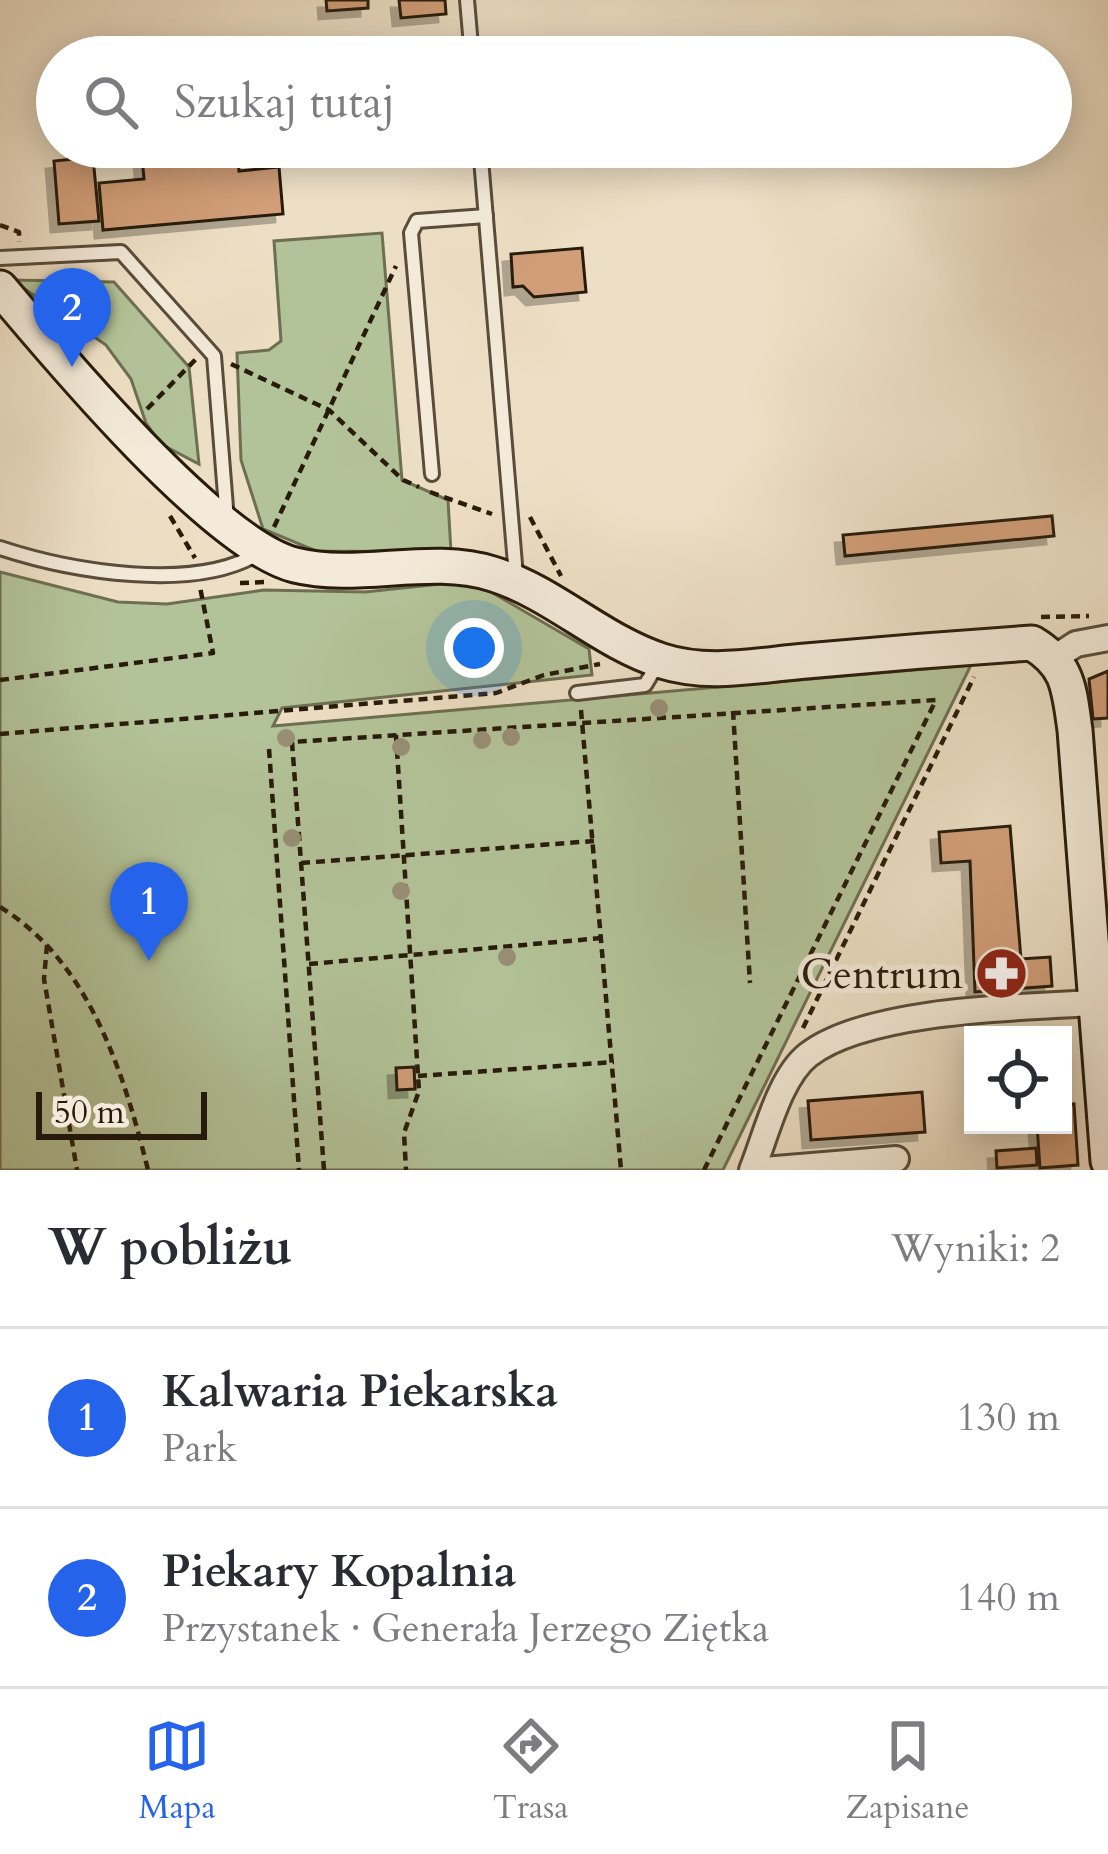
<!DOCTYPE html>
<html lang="pl">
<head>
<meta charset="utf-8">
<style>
  :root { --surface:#fff; --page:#f7f7f7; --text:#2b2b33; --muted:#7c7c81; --line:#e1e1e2; --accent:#2563eb }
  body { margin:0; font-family:Cardo,serif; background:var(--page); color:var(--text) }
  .controls { position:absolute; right:36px; bottom:36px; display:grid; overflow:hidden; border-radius:0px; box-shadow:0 6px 30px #0003 }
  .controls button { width:108px; height:108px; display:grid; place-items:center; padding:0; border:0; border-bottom:3px solid var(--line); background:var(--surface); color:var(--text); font:60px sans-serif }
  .scale { position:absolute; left:36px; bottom:30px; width:171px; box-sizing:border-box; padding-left:12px; border:6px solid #281b0b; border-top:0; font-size:33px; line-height:42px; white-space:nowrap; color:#281b0b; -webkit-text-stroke:9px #f3ead9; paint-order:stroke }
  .you { position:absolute; left:474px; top:648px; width:42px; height:42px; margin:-30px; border:9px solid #fff; border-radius:50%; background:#1a73e8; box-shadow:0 0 0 18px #1a73e833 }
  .badge { display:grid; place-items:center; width:78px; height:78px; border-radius:50%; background:var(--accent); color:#fff; font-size:39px; font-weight:700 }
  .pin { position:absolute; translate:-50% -99px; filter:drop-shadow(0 3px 6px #0008) }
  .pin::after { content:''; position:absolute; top:63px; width:42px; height:36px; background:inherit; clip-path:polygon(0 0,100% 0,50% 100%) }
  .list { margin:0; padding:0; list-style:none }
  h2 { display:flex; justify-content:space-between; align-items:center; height:156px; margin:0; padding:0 48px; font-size:51px }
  h2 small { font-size:39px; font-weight:400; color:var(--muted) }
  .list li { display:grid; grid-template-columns:78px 1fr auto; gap:36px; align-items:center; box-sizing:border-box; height:180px; padding:0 48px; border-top:3px solid var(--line) }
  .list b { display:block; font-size:45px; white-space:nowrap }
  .list p { margin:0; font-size:39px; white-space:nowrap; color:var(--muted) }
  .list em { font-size:39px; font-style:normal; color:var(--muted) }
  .icon { flex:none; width:66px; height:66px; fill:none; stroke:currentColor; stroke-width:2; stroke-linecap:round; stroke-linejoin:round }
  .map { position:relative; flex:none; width:1108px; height:1170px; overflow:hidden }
  .search { position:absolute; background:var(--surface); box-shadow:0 6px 30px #0003; left:36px; right:36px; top:36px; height:132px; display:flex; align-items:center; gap:30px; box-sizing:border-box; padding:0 42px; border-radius:66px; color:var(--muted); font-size:45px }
  .sheet { height:516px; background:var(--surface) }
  nav { display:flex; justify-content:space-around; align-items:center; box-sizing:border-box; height:168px; border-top:3px solid var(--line); background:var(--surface); font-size:33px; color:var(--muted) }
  nav a { display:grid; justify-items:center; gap:6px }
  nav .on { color:var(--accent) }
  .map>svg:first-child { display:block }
  .green { fill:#b3c399; stroke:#6e6f52; stroke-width:3 }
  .building { fill:#d19e79; stroke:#281b0b; stroke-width:3; filter:url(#shadow) }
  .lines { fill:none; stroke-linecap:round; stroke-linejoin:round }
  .lane-casing { stroke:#594c3a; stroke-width:18 }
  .street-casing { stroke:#594c3a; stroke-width:30 }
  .secondary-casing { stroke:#281b0b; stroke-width:39 }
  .path { stroke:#281b0b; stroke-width:4.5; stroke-dasharray:9 6; stroke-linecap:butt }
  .lane { stroke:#f3ead9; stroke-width:12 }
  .street { stroke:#f3ead9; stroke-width:24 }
  .secondary { stroke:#f3ead9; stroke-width:33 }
  .tree { fill:#988f76 }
  .labels { text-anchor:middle; stroke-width:10; stroke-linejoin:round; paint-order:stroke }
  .poi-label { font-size:42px; fill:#281b0b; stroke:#f3ead9; text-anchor:end }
</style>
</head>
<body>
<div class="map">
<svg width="1108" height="1170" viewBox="0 0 1108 1170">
  <defs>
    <filter id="shadow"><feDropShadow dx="-8" dy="8" stdDeviation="0" flood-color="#0004"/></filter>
  </defs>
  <rect width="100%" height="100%" fill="#eddfc5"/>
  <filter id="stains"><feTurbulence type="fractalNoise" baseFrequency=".00167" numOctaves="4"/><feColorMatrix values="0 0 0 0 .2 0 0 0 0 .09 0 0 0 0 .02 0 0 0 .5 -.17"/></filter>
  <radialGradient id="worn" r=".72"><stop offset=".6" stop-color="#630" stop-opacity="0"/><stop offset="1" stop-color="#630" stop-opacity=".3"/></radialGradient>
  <g class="green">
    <polygon points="382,233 402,480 448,500 451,552 316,551 263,529 241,460 237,353 269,350 281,341 274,241"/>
    <polygon points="12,280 114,282 189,367 199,464 161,444 146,423 131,379 106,345"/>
    <polygon points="0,572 118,602 167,604 264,590 365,592 460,582 491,592 589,649 592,675 282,708 273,726 971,665 723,1170 0,1170"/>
  </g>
  <g class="building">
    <polygon points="326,0 368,0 368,8 327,11"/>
    <polygon points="399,0 445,0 446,14 401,18"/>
    <polygon points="141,147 237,147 239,171 279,167 283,214 103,230 99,183 144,179"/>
    <polygon points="93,157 99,221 59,224 54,161"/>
    <polygon points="582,248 586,292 534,297 523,286 513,287 511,254"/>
    <polygon points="1052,516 1054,536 845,556 843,535"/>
    <polygon points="1108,671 1108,718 1093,719 1089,679"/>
    <polygon points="1010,826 1021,959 1050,957 1052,986 975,992 970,861 941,863 939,832"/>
    <polygon points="414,1067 415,1089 397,1090 396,1068"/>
    <polygon points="922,1092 925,1132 811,1140 808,1101"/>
    <polygon points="1074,1104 1078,1165 1040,1168 1037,1125 1063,1125 1063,1105"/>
    <polygon points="1036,1148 1037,1165 997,1168 996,1151"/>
  </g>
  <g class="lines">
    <defs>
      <g id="lane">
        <polyline points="467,0 472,57"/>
        <polyline points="480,147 516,576"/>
        <polyline points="0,258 121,252 214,356 227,520"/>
        <polyline points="432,474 411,233 417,221 486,216"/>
        <path d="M0 548C70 571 194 593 259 553"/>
        <polyline points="577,693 645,685 659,662"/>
      </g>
      <g id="street">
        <polyline points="1056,657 1076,644 1108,638"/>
        <path d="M752 1170C766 1136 779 1078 808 1055 867 1009 1023 1007 1097 1003"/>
        <polyline points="764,1170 896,1159"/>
      </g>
      <path id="secondary" d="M0 288C57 356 215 545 295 565 360 581 429 554 493 574 554 593 600 641 662 661 708 676 758 665 806 661 881 654 956 648 1032 643 1069 665 1069 689 1075 730L1108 1161"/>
    </defs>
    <use href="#lane" class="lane-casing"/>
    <use href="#street" class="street-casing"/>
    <use href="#secondary" class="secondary-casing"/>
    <g class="path">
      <polyline points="0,225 19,232 19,242"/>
      <polyline points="231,364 329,410 403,480 419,487"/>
      <polyline points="147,409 197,358"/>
      <polyline points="430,492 492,514"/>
      <polyline points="170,516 195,558"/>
      <polyline points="530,517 561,576"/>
      <polyline points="274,527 396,266"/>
      <polyline points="240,583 265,582"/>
      <polyline points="1041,617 1089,616"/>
      <polyline points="0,680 213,653 200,587"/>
      <polyline points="581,710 621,1170"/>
      <polyline points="733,711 750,983"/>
      <polyline points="0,734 496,693 544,675 600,664"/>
      <polyline points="396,735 419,1091 404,1133 406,1170"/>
      <polyline points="269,749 299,1170"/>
      <polyline points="301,863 594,841"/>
      <path d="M0 907C90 962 124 1074 148 1170"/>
      <polyline points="47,945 44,979 77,1170"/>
      <polyline points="309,964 602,938"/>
      <polyline points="803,1028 974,677"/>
      <polyline points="418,1076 614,1062"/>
      <polyline points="324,1170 292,742 936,700 704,1170"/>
    </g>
    <use href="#lane" class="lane"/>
    <use href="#street" class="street"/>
    <use href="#secondary" class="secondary"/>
  </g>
  <g class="tree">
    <circle cx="659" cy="708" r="9"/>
    <circle cx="511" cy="737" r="9"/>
    <circle cx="286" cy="738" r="9"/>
    <circle cx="482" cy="740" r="9"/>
    <circle cx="401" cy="747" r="9"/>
    <circle cx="292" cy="838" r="9"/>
    <circle cx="401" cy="891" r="9"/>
    <circle cx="507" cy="957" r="9"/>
  </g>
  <defs>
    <symbol id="pharmacy-disc" viewBox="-11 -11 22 22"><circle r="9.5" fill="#8f2418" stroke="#f3ead9"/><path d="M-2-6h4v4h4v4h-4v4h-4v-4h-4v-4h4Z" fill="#fff"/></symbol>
  </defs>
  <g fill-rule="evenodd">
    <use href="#pharmacy-disc" x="972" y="944" width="59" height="59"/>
  </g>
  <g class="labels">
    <g class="poi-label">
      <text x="963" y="988">Centrum</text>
    </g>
  </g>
  <rect width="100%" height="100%" filter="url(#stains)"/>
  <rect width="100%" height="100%" fill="url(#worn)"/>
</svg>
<div class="controls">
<button><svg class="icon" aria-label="locate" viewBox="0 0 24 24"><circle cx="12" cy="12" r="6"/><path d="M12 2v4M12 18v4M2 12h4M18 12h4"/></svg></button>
</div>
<div class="scale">50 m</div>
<div class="you"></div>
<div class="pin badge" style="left:149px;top:961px">1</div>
<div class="pin badge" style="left:72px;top:367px">2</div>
<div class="search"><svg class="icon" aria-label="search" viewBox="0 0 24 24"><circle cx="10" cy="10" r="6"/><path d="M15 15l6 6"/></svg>Szukaj tutaj</div>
</div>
<section class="sheet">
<h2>W pobliżu<small>Wyniki: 2</small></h2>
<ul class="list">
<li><span class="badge">1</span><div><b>Kalwaria Piekarska</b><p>Park</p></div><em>130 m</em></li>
<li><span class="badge">2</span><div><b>Piekary Kopalnia</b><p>Przystanek · Generała Jerzego Ziętka</p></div><em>140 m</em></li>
</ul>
</section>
<nav>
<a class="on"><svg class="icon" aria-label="map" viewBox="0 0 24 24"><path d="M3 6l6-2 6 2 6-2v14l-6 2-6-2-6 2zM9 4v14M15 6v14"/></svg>Mapa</a>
<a><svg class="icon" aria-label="directions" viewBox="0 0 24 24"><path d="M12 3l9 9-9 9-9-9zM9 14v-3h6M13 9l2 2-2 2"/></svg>Trasa</a>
<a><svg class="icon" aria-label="saved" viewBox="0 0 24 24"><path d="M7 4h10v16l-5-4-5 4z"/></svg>Zapisane</a>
</nav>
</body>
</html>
